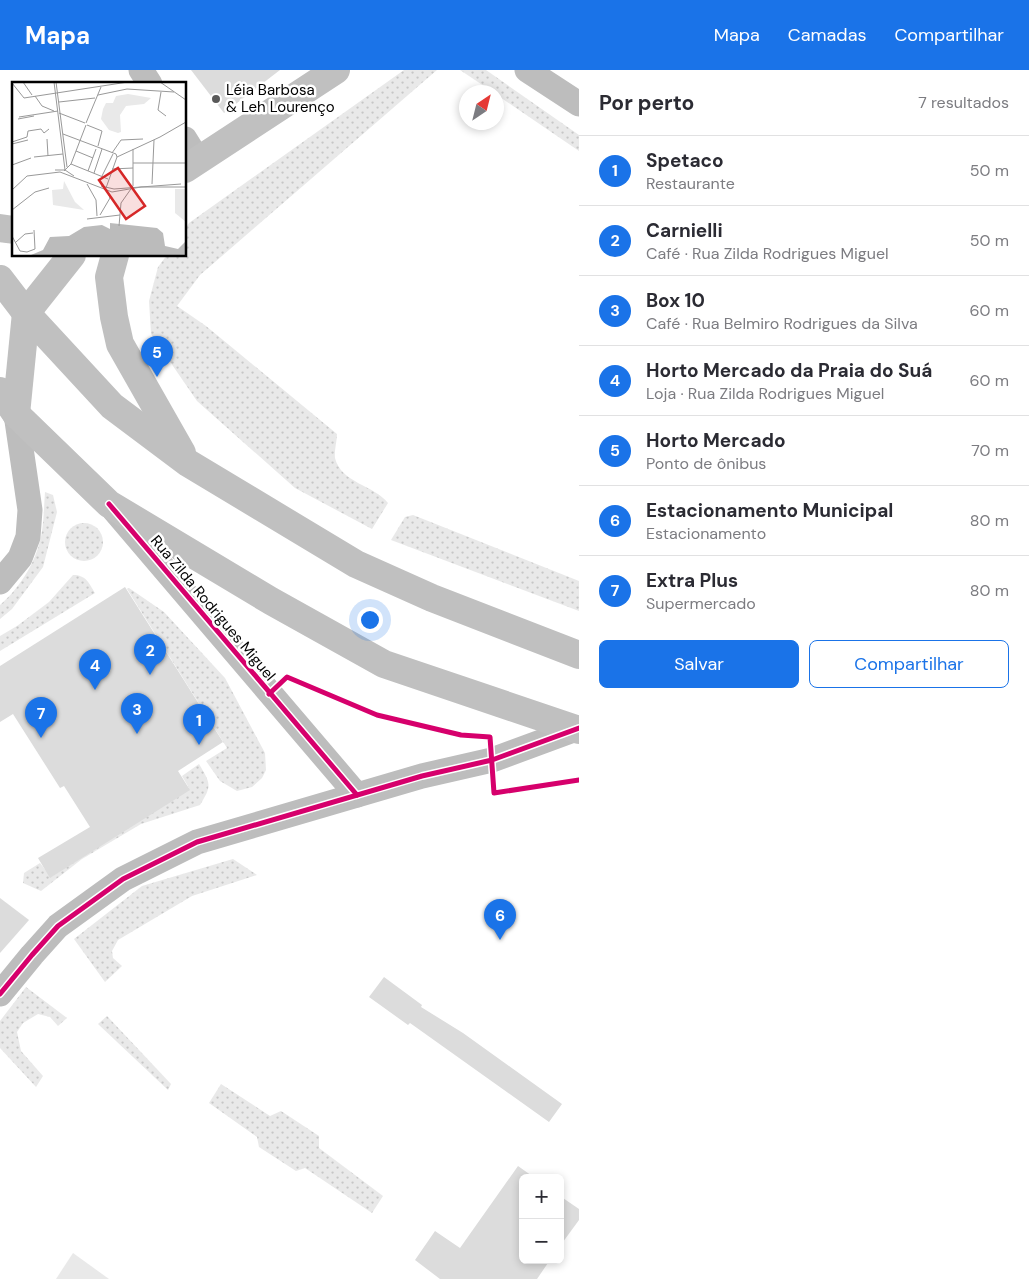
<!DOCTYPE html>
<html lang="pt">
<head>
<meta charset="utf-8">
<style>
  :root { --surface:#fff; --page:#f2f2f3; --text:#2b2b33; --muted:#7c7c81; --line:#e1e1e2; --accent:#1a73e8 }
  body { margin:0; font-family:"DM Sans",sans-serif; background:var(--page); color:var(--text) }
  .controls { position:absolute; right:15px; bottom:15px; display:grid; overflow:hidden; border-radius:8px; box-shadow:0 2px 8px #0003 }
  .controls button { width:45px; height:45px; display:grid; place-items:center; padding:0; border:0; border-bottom:1px solid var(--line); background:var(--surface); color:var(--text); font:25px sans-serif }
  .compass { position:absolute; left:459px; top:15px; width:45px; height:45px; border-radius:50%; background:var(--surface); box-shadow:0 2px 8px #0003; rotate:35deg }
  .you { position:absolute; left:369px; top:549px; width:18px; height:18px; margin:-12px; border:4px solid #fff; border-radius:50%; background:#1a73e8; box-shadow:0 0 0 8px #1a73e833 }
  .badge { display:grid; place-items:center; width:32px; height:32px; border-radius:50%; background:var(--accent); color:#fff; font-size:16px; font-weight:700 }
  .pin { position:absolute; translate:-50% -41px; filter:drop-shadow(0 1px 2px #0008) }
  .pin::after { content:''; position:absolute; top:26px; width:18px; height:15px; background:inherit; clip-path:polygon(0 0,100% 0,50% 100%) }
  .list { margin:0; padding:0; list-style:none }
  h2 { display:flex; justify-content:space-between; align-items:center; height:65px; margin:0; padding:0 20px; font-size:21px }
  h2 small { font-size:16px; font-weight:400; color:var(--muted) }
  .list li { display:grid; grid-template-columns:32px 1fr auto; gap:15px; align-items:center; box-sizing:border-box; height:70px; padding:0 20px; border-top:1px solid var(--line) }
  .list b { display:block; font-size:19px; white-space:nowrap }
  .list p { margin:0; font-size:16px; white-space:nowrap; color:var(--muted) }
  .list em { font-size:16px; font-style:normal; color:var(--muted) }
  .actions { display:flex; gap:10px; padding:15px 20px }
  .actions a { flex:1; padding:11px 0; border:1px solid var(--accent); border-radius:8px; text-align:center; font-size:18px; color:var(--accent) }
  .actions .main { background:var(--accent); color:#fff }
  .map { position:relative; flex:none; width:579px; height:1209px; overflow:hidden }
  header { display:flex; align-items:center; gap:30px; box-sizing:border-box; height:70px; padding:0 25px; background:var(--accent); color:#fff }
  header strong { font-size:24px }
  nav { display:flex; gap:28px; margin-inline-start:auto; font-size:18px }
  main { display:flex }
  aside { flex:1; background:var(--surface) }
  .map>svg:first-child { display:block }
  .green { fill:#e9e9e9 }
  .garden { fill:url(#garden-dots) }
  .building { fill:#dcdcdc }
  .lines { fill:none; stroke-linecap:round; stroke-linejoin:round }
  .minor { stroke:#bdbdbd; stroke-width:25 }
  .secondary { stroke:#c0c0c0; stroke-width:28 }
  .cycleway-casing { stroke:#fff; stroke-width:8 }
  .cycleway { stroke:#d6006c; stroke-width:5 }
  .poi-dot { fill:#595959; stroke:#fff; stroke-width:2 }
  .labels { text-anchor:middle; stroke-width:5; stroke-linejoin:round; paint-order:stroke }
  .poi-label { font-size:15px; fill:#000; stroke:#fff; text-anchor:start }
  .street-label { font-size:15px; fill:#000; stroke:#fff }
  .inset-road { fill:none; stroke:#999; stroke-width:1 }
  .view { fill:#d62828; fill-opacity:0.15; stroke:#d62828; stroke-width:2.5 }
  .inset-edge { fill:none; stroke:#000; stroke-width:2.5 }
</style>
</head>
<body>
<header>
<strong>Mapa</strong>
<nav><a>Mapa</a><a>Camadas</a><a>Compartilhar</a></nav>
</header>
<main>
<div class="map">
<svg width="579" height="1209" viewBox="0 0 579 1209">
  <defs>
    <pattern id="garden-dots" width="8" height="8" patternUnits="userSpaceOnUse" patternTransform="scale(1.25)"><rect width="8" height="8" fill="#e9e9e9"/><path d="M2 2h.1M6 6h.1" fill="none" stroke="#c6c6c6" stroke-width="1.8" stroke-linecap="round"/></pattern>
  </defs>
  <rect width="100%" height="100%" fill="#fff"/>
  <polygon class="green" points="73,1183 109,1209 56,1209"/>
  <g class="garden">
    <path d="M404 0H437L200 205 177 236 206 256 337 364C337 371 334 381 335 388 341 413 374 415 388 433L372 459 295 418 197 331 151 264 149 231 158 197 167 185H185V159L189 153Z"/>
    <polygon points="460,0 486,0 579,65 579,81 497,25 497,22 493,22"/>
    <path d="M45 422 53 425 57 442 43 497 12 539 0 549V535C21 517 38 489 42 461 44 448 44 435 45 422Z"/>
    <polygon points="413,445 579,511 579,541 391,470 405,447"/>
    <circle cx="84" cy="472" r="19"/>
    <path d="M73 505C86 505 89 513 95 523L0 581V566L17 556 49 532Z"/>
    <polygon points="129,518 164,542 225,608 265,683 266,700 262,708 252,717 237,721 220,711 206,691 227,678 127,519"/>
    <path d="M199 694C211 714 212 716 200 735L141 754 82 789 41 821 23 813 24 803 40 793 51 807 189 718 182 706Z"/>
    <polygon points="233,789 257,805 192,826 118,870 112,881 113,888 122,896 105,912 74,869 142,816"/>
    <polygon points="26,917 67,948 58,956 50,947 38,944 23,953 17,962 21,981 43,1006 36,1017 0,978 0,951"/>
    <polygon points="107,946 171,1014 168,1020 98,954"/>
    <polygon points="221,1014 270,1046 281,1041 319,1066 319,1078 383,1126 372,1143 305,1098 296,1101 259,1077 257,1067 209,1033"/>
  </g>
  <g class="building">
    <polygon points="191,0 280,0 224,43"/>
    <polygon points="125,517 223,672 178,701 190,720 50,808 38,788 90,757 64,716 60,718 13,644 0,652 0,596"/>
    <polygon points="0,828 29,850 0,883"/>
    <polygon points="384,907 422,935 421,937 463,963 562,1034 549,1052 410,953 408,955 369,927"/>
    <polygon points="518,1096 535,1108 523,1108 523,1190 550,1190 537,1209 440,1209 415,1190 435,1161 460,1178"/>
    <polygon points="560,1126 579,1139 579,1150 560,1176"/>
  </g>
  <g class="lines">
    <g class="minor">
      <polyline points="141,0 150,14"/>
      <polyline points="527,0 579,34"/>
      <polyline points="185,69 198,90"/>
      <polyline points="114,440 357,725"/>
      <polyline points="0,512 20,488 28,467 30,440 16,344"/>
      <polyline points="0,924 32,885 58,856 123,809 197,772 422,706 492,690 579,658"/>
    </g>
    <g class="secondary">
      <polyline points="185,99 336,0"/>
      <polyline points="0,158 14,160"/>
      <polyline points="115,185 109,207 114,247 120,274 182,383"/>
      <polyline points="0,209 26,243 112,336 188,393 356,494 432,528 579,585"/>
      <polyline points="26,243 72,185"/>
      <polyline points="0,321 16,344 109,434 271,531 384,594 579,660"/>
      <polyline points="16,344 26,243"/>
    </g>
    <defs>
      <g id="cycleway">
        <polyline points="109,434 357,725"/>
        <polyline points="269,624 287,607 377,645 461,665 490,667 494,723 579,710"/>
        <polyline points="0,924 32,885 58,856 123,809 197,772 422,706 492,690 579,658"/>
      </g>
    </defs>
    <use href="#cycleway" class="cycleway-casing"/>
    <use href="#cycleway" class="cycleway"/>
  </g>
  <circle class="poi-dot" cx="216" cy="29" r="5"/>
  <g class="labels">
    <g class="poi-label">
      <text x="226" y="25">Léia Barbosa<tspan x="226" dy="17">&amp; Leh Lourenço</tspan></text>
    </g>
    <g class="street-label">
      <text transform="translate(213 538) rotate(50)" y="5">Rua Zilda Rodrigues Miguel</text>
    </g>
  </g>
  <g transform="translate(12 12)">
    <rect width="174" height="174" fill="#fff"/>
    <path d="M163 107H174V140L163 131Z" fill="#e9e9e9"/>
    <path d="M116 12 139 16 132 22 114 24 108 33 109 50 106 51 97 48 89 37 91 27 94 21H101L104 14ZM52 99 63 120 72 128 41 123 40 108 51 107Z" fill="#e9e9e9"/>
    <path d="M98 141 145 146 151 151 153 164 166 167 174 159V173H19L31 168 38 155 57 154 72 145 90 143 98 147Z" fill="#bbb"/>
    <path class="inset-road" d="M11 0 20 13M42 0 53 88M44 0 55 85M148 0 174 18M0 1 12 16 116 0M149 10 146 28 154 34M86 13 115 7 162 10M23 14 30 24 42 29M47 20 83 16M47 31 73 41M7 35 46 29M6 37 22 34M74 41 89 5M75 43 90 49 86 64M51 52 104 72M148 55 174 40M35 57 36 74M0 60 15 55 16 49 29 47 32 51 37 47M0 62 16 58M64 69 81 76M100 71 109 58 131 57M104 72 105 75 148 55M22 75 51 72M121 81H174M59 82 96 97M0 83 19 76M100 87 121 86M43 88H53L62 94M52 89 59 82 74 43M76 89 84 67M82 91 90 67M90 94 101 72M75 102 84 118 85 134M140 102 142 58M89 104 102 107 169 102M94 106 105 75M0 108 15 94 48 90 100 110 129 105H174M0 128 23 110 37 106M88 133 98 116 96 110M75 137 108 133M107 144 109 121 121 104V67M0 154 8 169 15 170 23 167 22 148M4 160 13 152 21 151"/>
    <path class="view" d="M106 86 133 124 114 137 87 98Z"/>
    <rect width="174" height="174" class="inset-edge"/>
  </g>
</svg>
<div class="controls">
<button>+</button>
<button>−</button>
</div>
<svg class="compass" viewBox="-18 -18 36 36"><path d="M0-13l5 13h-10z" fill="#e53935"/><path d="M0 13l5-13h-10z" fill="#7c7c81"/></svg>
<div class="you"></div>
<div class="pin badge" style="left:199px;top:675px">1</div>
<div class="pin badge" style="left:150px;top:605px">2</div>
<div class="pin badge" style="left:137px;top:664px">3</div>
<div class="pin badge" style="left:95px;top:620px">4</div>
<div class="pin badge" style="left:157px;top:307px">5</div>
<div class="pin badge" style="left:500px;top:870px">6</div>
<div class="pin badge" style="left:41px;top:668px">7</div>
</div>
<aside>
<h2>Por perto<small>7 resultados</small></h2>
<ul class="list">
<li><span class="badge">1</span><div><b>Spetaco</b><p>Restaurante</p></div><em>50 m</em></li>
<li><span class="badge">2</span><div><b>Carnielli</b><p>Café · Rua Zilda Rodrigues Miguel</p></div><em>50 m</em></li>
<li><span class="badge">3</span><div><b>Box 10</b><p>Café · Rua Belmiro Rodrigues da Silva</p></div><em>60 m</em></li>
<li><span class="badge">4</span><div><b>Horto Mercado da Praia do Suá</b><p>Loja · Rua Zilda Rodrigues Miguel</p></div><em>60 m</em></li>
<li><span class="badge">5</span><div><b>Horto Mercado</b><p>Ponto de ônibus</p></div><em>70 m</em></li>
<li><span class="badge">6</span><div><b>Estacionamento Municipal</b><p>Estacionamento</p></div><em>80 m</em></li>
<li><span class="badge">7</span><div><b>Extra Plus</b><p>Supermercado</p></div><em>80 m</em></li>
</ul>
<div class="actions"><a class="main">Salvar</a><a>Compartilhar</a></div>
</aside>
</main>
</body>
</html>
